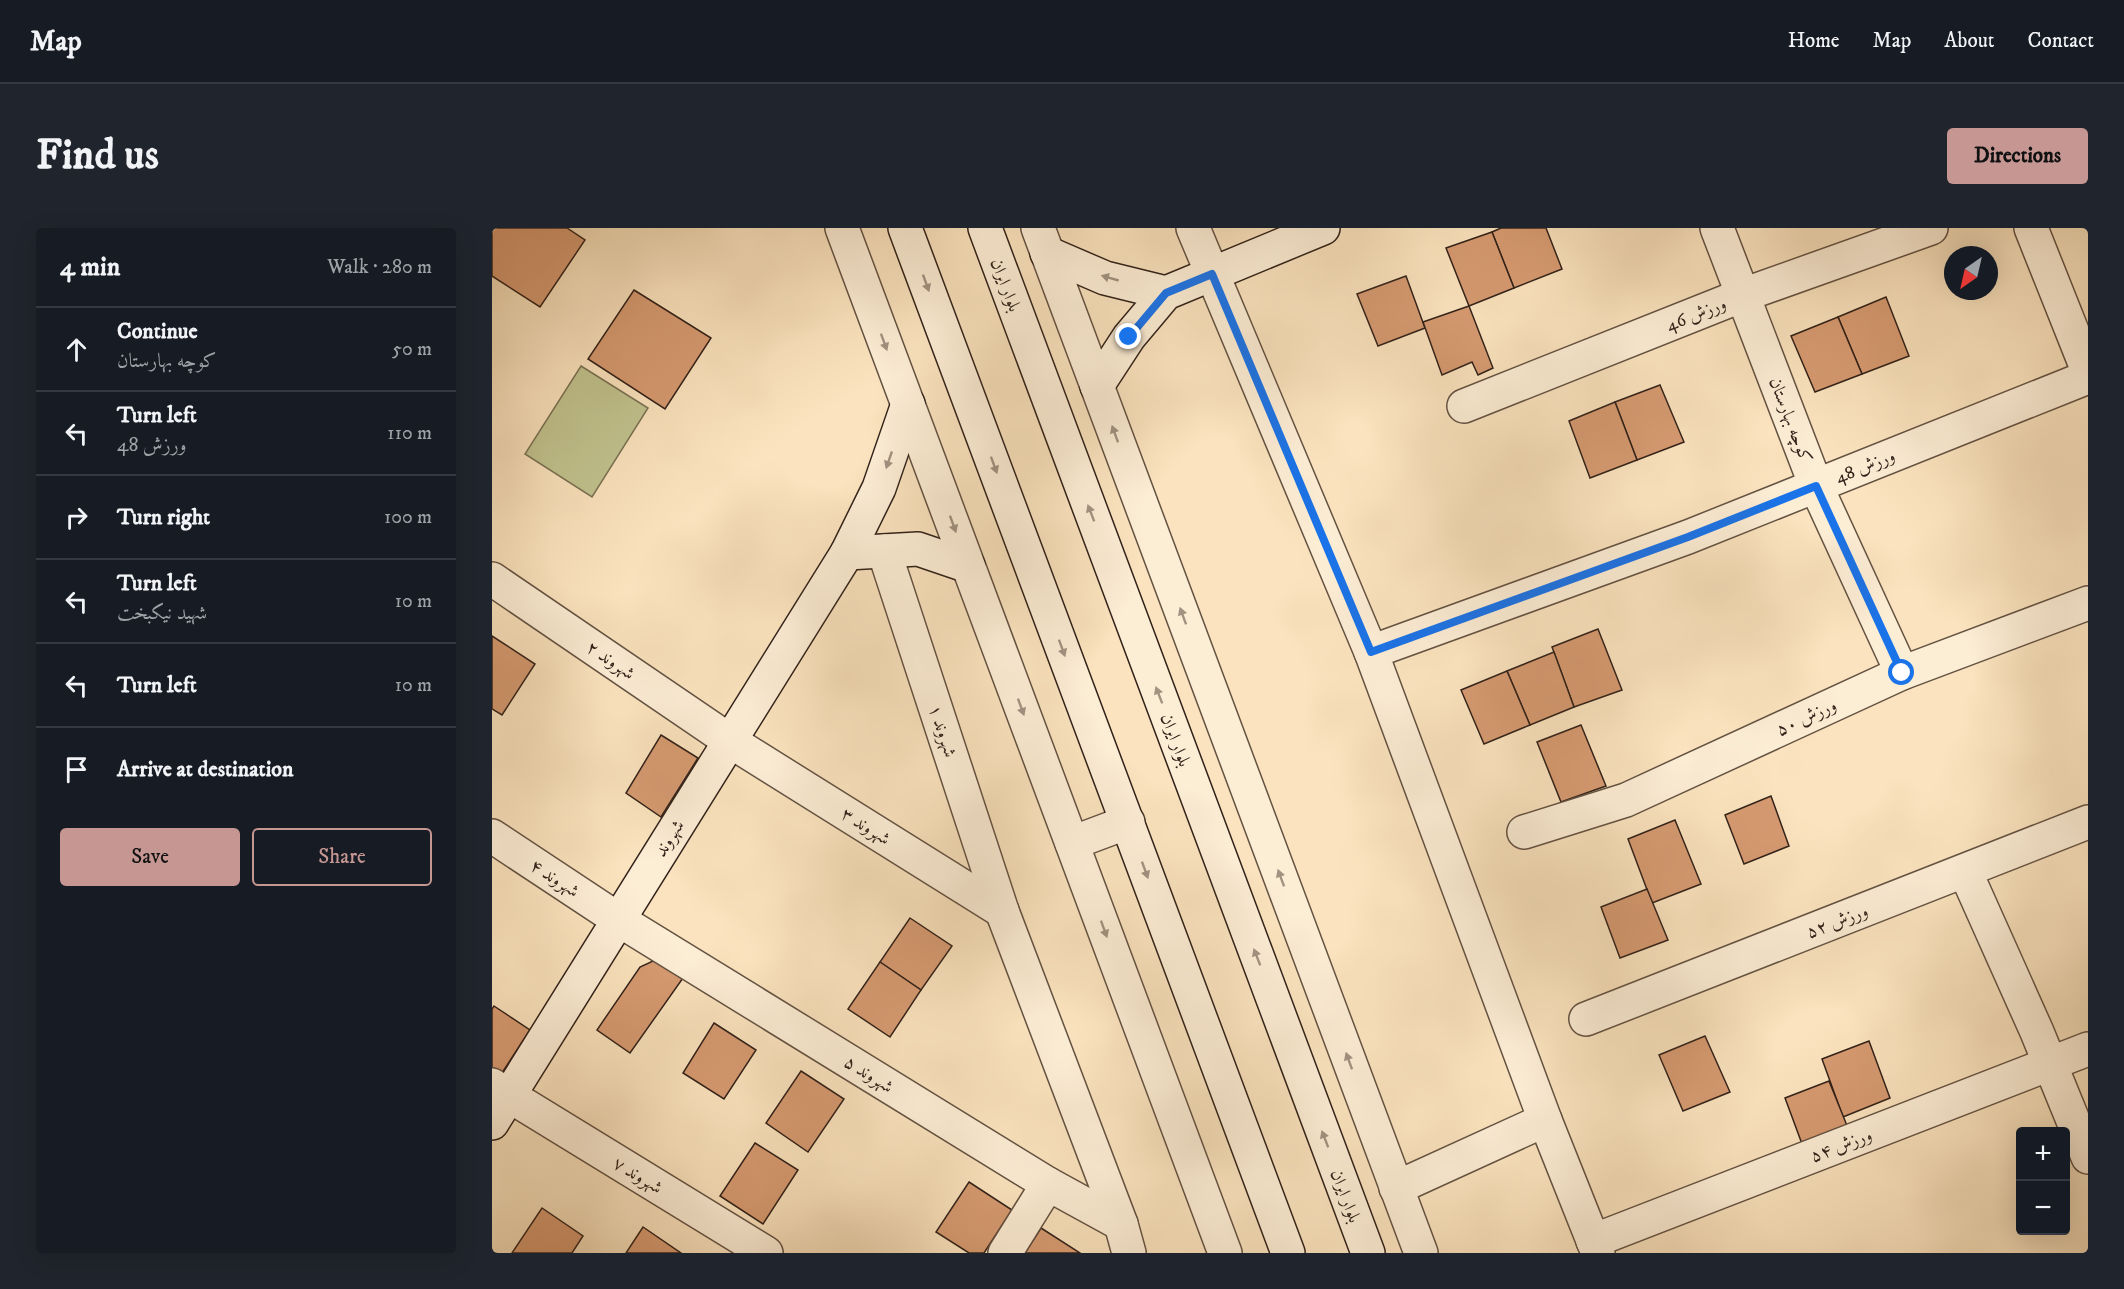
<!DOCTYPE html>
<html lang="en">
<head>
<meta charset="utf-8">
<style>
  :root { --surface:#171b24; --page:#20242c; --text:#f1f3f6; --muted:#9ea1a6; --line:#363941; --accent:#c59692 }
  body { margin:0; font-family:"IM FELL DW Pica",Amiri,serif; background:var(--page); color:var(--text) }
  .controls { position:absolute; right:18px; bottom:18px; display:grid; overflow:hidden; border-radius:6px; box-shadow:0 6px 24px #0002 }
  .controls button { width:54px; height:54px; display:grid; place-items:center; padding:0; border:0; border-bottom:2px solid var(--line); background:var(--surface); color:var(--text); font:30px sans-serif }
  .compass { position:absolute; left:1452px; top:18px; width:54px; height:54px; border-radius:50%; background:var(--surface); box-shadow:0 6px 24px #0002; rotate:214deg }
  .stop { position:absolute; width:18px; height:18px; margin:-14px; border:4px solid #1a73e8; border-radius:50%; background:#fff }
  .stop.end { background:#1a73e8; border-color:#fff; box-shadow:0 2px 6px #0008 }
  .list { margin:0; padding:0; list-style:none }
  h2 { display:flex; justify-content:space-between; align-items:center; height:78px; margin:0; padding:0 24px; font-size:26px }
  h2 small { font-size:20px; font-weight:400; color:var(--muted) }
  .list li { display:grid; grid-template-columns:39px 1fr auto; gap:18px; align-items:center; box-sizing:border-box; height:84px; padding:0 24px; border-top:2px solid var(--line) }
  .list b { display:block; font-size:22px; white-space:nowrap }
  .list p { margin:0; font-size:20px; white-space:nowrap; color:var(--muted) }
  .list em { font-size:20px; font-style:normal; color:var(--muted) }
  .actions { display:flex; gap:12px; padding:18px 24px }
  .actions a { flex:1; padding:14px 0; border:2px solid var(--accent); border-radius:6px; text-align:center; font-size:21px; color:var(--accent) }
  .actions .main { background:var(--accent); color:#111 }
  .icon { flex:none; width:33px; height:33px; fill:none; stroke:currentColor; stroke-width:2; stroke-linecap:round; stroke-linejoin:round }
  .map { position:relative; flex:none; width:1596px; height:1025px; overflow:hidden; border-radius:6px }
  header { display:flex; align-items:center; gap:36px; box-sizing:border-box; height:84px; padding:0 30px; background:var(--surface); border-bottom:2px solid var(--line) }
  header strong { font-size:28px }
  nav { display:flex; gap:33px; margin-inline-start:auto; font-size:21px }
  .intro { display:flex; align-items:center; justify-content:space-between; box-sizing:border-box; height:144px; padding:0 36px }
  h1 { margin:0; font-size:42px }
  .button { padding:15px 27px; border-radius:6px; background:var(--accent); color:#111; font-size:21px; font-weight:700 }
  main { display:flex; gap:36px; padding:0 36px }
  aside { flex:1; background:var(--surface); border-radius:6px; box-shadow:0 6px 24px #0002 }
  .map>svg:first-child { display:block }
  .green { fill:#c1c38f; stroke:#7a7254; stroke-width:1.5 }
  .building { fill:#d69a71; stroke:#32221a; stroke-width:1.5 }
  .lines { fill:none; stroke-linecap:round; stroke-linejoin:round }
  .street-casing { stroke:#645243; stroke-width:36 }
  .secondary-casing { stroke:#32221a; stroke-width:36 }
  .street { stroke:#fcedd5; stroke-width:33 }
  .secondary { stroke:#fcedd5; stroke-width:33 }
  .oneway { fill:#a19281 }
  .route { stroke:#1a73e8; stroke-width:8 }
  .labels { text-anchor:middle; stroke-width:4.5; stroke-linejoin:round; paint-order:stroke }
  .street-label { font-size:18px; fill:#32221a; stroke:#fcedd5 }
</style>
</head>
<body>
<header>
<strong>Map</strong>
<nav><a>Home</a><a>Map</a><a>About</a><a>Contact</a></nav>
</header>
<div class="intro"><h1>Find us</h1><a class="button">Directions</a></div>
<main>
<aside>
<h2>4 min<small>Walk · 280 m</small></h2>
<ul class="list">
<li><svg class="icon" aria-label="ahead" viewBox="0 0 24 24"><path d="M12 20V5M6 11l6-6 6 6"/></svg><div><b>Continue</b><p>کوچه بهارستان</p></div><em>50 m</em></li>
<li><svg class="icon" aria-label="left" viewBox="0 0 24 24"><path d="M17 20v-9H6M10 6l-5 5 5 5"/></svg><div><b>Turn left</b><p>ورزش 48</p></div><em>110 m</em></li>
<li><svg class="icon" aria-label="right" viewBox="0 0 24 24"><path d="M7 20v-9h11M14 6l5 5-5 5"/></svg><div><b>Turn right</b></div><em>100 m</em></li>
<li><svg class="icon" aria-label="left" viewBox="0 0 24 24"><path d="M17 20v-9H6M10 6l-5 5 5 5"/></svg><div><b>Turn left</b><p>شهید نیکبخت</p></div><em>10 m</em></li>
<li><svg class="icon" aria-label="left" viewBox="0 0 24 24"><path d="M17 20v-9H6M10 6l-5 5 5 5"/></svg><div><b>Turn left</b></div><em>10 m</em></li>
<li><svg class="icon" aria-label="arrive" viewBox="0 0 24 24"><path d="M6 21V4h12l-3 4 3 4H6"/></svg><div><b>Arrive at destination</b></div></li>
</ul>
<div class="actions"><a class="main">Save</a><a>Share</a></div>
</aside>
<div class="map">
<svg width="1596" height="1025" viewBox="0 0 1596 1025">
  <rect width="100%" height="100%" fill="#fae3be"/>
  <filter id="stains"><feTurbulence type="fractalNoise" baseFrequency=".00333" numOctaves="4"/><feColorMatrix values="0 0 0 0 .2 0 0 0 0 .09 0 0 0 0 .02 0 0 0 .5 -.17"/></filter>
  <radialGradient id="worn" r=".72"><stop offset=".6" stop-color="#630" stop-opacity="0"/><stop offset="1" stop-color="#630" stop-opacity=".3"/></radialGradient>
  <polygon class="green" points="89,138 156,180 100,269 33,226"/>
  <g class="building">
    <polygon points="0,0 75,0 93,12 48,79 0,48"/>
    <polygon points="1009,0 1054,0 1070,41 1022,60 1000,4"/>
    <polygon points="1000,4 1022,60 977,78 954,20"/>
    <polygon points="914,48 933,100 886,118 865,66"/>
    <polygon points="142,62 219,110 173,181 96,131"/>
    <polygon points="1394,69 1417,128 1370,146 1346,89"/>
    <polygon points="977,78 1001,140 986,147 980,134 950,147 931,94"/>
    <polygon points="1346,89 1370,146 1323,164 1299,108"/>
    <polygon points="1168,157 1192,214 1145,232 1123,174"/>
    <polygon points="1123,174 1145,232 1098,250 1077,193"/>
    <polygon points="1106,401 1130,462 1082,479 1060,419"/>
    <polygon points="0,408 43,436 10,487 0,481"/>
    <polygon points="1062,424 1082,479 1038,497 1015,443"/>
    <polygon points="1015,443 1038,497 992,516 969,462"/>
    <polygon points="1089,497 1114,558 1069,574 1045,514"/>
    <polygon points="169,507 206,530 169,589 134,565"/>
    <polygon points="1279,568 1297,618 1252,636 1233,587"/>
    <polygon points="1183,592 1209,656 1160,675 1136,611"/>
    <polygon points="1155,661 1176,712 1128,730 1109,679"/>
    <polygon points="418,690 460,718 429,762 388,734"/>
    <polygon points="163,732 191,750 138,825 105,802 148,739"/>
    <polygon points="388,734 429,762 398,809 356,781"/>
    <polygon points="2,778 38,802 8,848 0,843 0,781"/>
    <polygon points="222,795 264,822 232,871 191,845"/>
    <polygon points="1213,808 1238,864 1191,883 1167,827"/>
    <polygon points="1377,813 1398,870 1351,889 1330,831"/>
    <polygon points="309,843 352,871 316,924 274,895"/>
    <polygon points="1337,853 1358,905 1313,924 1293,870"/>
    <polygon points="263,915 306,942 271,996 228,968"/>
    <polygon points="477,954 520,982 492,1025 477,1025 444,1004"/>
    <polygon points="50,980 91,1008 80,1025 20,1025"/>
    <polygon points="151,999 189,1025 134,1025"/>
    <polygon points="549,1000 588,1025 533,1025"/>
  </g>
  <g class="lines">
    <defs>
      <g id="street">
        <polyline points="350,0 733,1025"/>
        <polyline points="546,0 929,1025"/>
        <polyline points="701,0 879,424 1053,892 1106,1025"/>
        <polyline points="1225,0 1324,258 1410,445"/>
        <polyline points="1539,0 1596,143"/>
        <polyline points="972,178 1251,67 1439,0"/>
        <polyline points="392,323 510,683 629,996 637,1025"/>
        <polyline points="0,351 238,513 510,683"/>
        <polyline points="879,424 1196,309 1596,149"/>
        <polyline points="1032,604 1134,572 1410,445 1596,375"/>
        <polyline points="0,608 127,692 556,956 629,996"/>
        <polyline points="580,615 636,594"/>
        <polyline points="1473,643 1545,804 1596,929"/>
        <polyline points="1094,791 1596,594"/>
        <polyline points="0,857 274,1025"/>
        <polyline points="904,960 1053,892"/>
        <polyline points="1101,1013 1596,821"/>
        <polyline points="513,1025 556,956"/>
      </g>
      <g id="secondary">
        <polyline points="413,0 796,1025"/>
        <polyline points="493,0 876,1025"/>
        <polyline points="555,25 613,50 674,65"/>
        <polyline points="605,158 637,109 674,65 831,0"/>
        <polyline points="355,325 426,321 476,338"/>
        <polyline points="0,895 355,325 387,260 416,176"/>
      </g>
    </defs>
    <use href="#street" class="street-casing"/>
    <use href="#secondary" class="secondary-casing"/>
    <use href="#street" class="street"/>
    <use href="#secondary" class="secondary"/>
  </g>
  <defs><path id="oneway-solid" d="M-6-.8H1V-3.2L6.5 0L1 3.2V.8H-6Z" transform="scale(1.5)"/></defs>
  <g class="oneway">
    <use href="#oneway-solid" transform="translate(618 50) rotate(-164)"/>
    <use href="#oneway-solid" transform="translate(434 55) rotate(70)"/>
    <use href="#oneway-solid" transform="translate(392 114) rotate(70)"/>
    <use href="#oneway-solid" transform="translate(623 206) rotate(-110)"/>
    <use href="#oneway-solid" transform="translate(397 232) rotate(109)"/>
    <use href="#oneway-solid" transform="translate(502 237) rotate(70)"/>
    <use href="#oneway-solid" transform="translate(599 285) rotate(-111)"/>
    <use href="#oneway-solid" transform="translate(461 296) rotate(70)"/>
    <use href="#oneway-solid" transform="translate(691 388) rotate(-110)"/>
    <use href="#oneway-solid" transform="translate(570 420) rotate(70)"/>
    <use href="#oneway-solid" transform="translate(667 467) rotate(-111)"/>
    <use href="#oneway-solid" transform="translate(529 479) rotate(70)"/>
    <use href="#oneway-solid" transform="translate(653 642) rotate(70)"/>
    <use href="#oneway-solid" transform="translate(789 650) rotate(-110)"/>
    <use href="#oneway-solid" transform="translate(612 701) rotate(70)"/>
    <use href="#oneway-solid" transform="translate(765 729) rotate(-111)"/>
    <use href="#oneway-solid" transform="translate(857 833) rotate(-110)"/>
    <use href="#oneway-solid" transform="translate(833 911) rotate(-111)"/>
  </g>
  <g class="lines">
    <polyline class="route" points="637,109 674,65 720,46 879,424 1196,309 1324,258 1410,445"/>
  </g>
  <g class="labels">
    <g class="street-label">
      <text transform="translate(514 57) rotate(69)" y="6">بلوار ایران</text>
      <text transform="translate(1204 86) rotate(-22)" y="6">ورزش 46</text>
      <text transform="translate(1299 192) rotate(69)" y="6">کوچه بهارستان</text>
      <text transform="translate(1373 238) rotate(-22)" y="6">ورزش 48</text>
      <text transform="translate(119 432) rotate(34)" y="6">شهروند ۲</text>
      <text transform="translate(1314 489) rotate(-25)" y="6">ورزش ۵٠</text>
      <text transform="translate(451 503) rotate(72)" y="6">شهروند ۱</text>
      <text transform="translate(684 512) rotate(69)" y="6">بلوار ایران</text>
      <text transform="translate(374 598) rotate(32)" y="6">شهروند ۳</text>
      <text transform="translate(177 610) rotate(-58)" y="6">شهروند</text>
      <text transform="translate(63 650) rotate(33)" y="6">شهروند ۴</text>
      <text transform="translate(1345 693) rotate(-21)" y="6">ورزش ۵٢</text>
      <text transform="translate(377 846) rotate(32)" y="6">شهروند ۵</text>
      <text transform="translate(1349 917) rotate(-21)" y="6">ورزش ۵۴</text>
      <text transform="translate(146 947) rotate(31)" y="6">شهروند ۷</text>
      <text transform="translate(854 968) rotate(69)" y="6">بلوار ایران</text>
    </g>
  </g>
  <rect width="100%" height="100%" filter="url(#stains)"/>
  <rect width="100%" height="100%" fill="url(#worn)"/>
</svg>
<div class="controls">
<button>+</button>
<button>−</button>
</div>
<svg class="compass" viewBox="-18 -18 36 36"><path d="M0-13l5 13h-10z" fill="#e53935"/><path d="M0 13l5-13h-10z" fill="#9ea1a6"/></svg>
<div class="stop" style="left:1410px;top:445px"></div>
<div class="stop end" style="left:637px;top:109px"></div>
</div>
</main>
</body>
</html>
